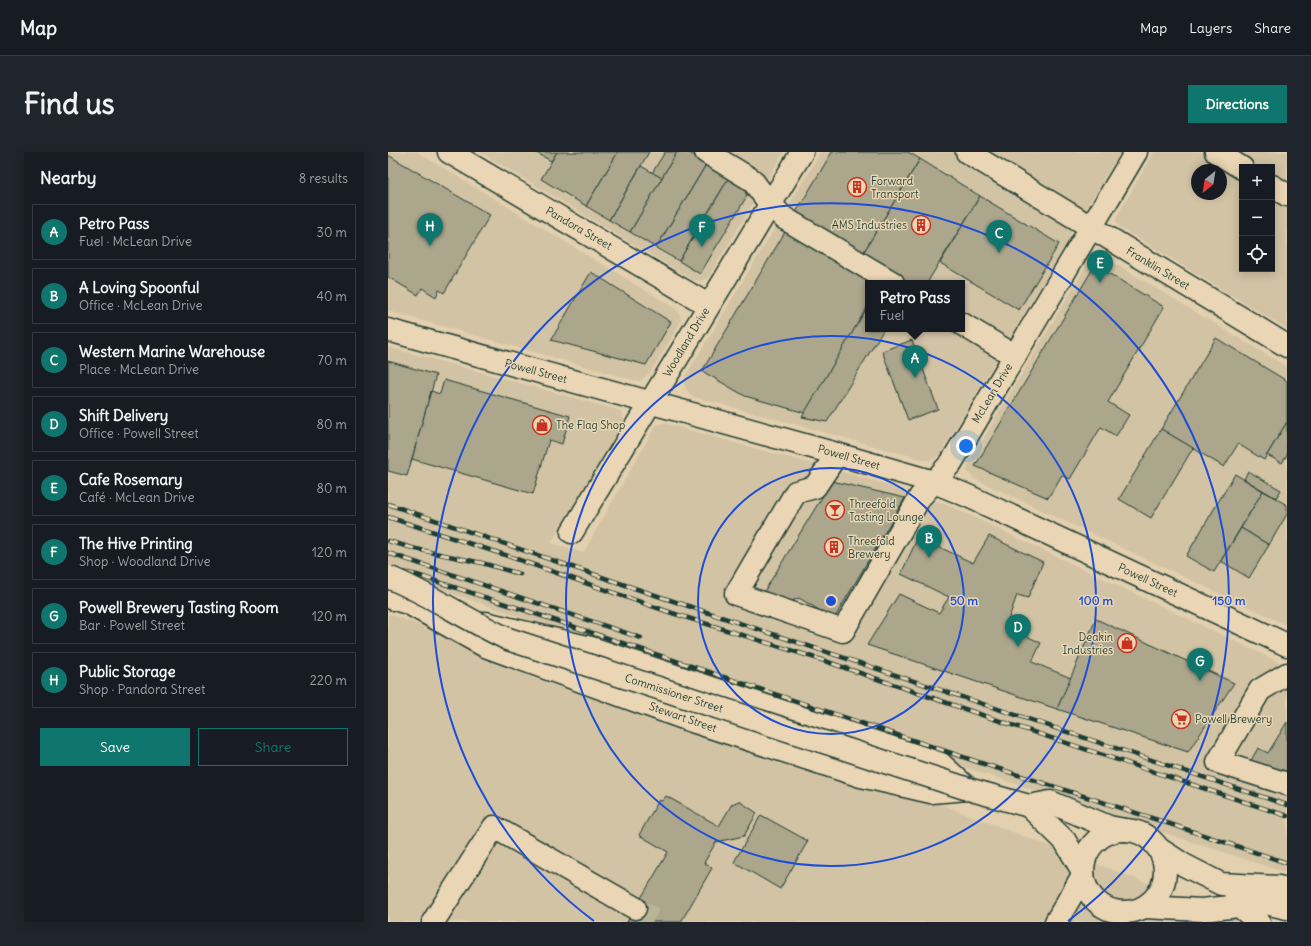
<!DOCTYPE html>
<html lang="en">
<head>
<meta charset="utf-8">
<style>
  :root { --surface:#171b24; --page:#20242c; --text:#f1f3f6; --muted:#9ea1a6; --line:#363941; --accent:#0f766e }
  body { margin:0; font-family:Delius,sans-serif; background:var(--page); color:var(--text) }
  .controls { position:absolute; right:12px; top:12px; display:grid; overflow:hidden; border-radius:0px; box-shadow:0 2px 10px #0003 }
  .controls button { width:36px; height:36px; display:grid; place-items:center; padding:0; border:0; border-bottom:1px solid var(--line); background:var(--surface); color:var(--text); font:20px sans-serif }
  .compass { position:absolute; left:803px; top:12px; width:36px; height:36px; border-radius:50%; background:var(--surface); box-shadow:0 2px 10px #0003; rotate:210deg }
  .you { position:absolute; left:578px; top:294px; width:14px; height:14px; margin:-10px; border:3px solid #fff; border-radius:50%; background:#1a73e8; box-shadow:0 0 0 6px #1a73e833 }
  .badge { display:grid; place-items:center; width:26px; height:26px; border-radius:50%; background:var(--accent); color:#fff; font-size:13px; font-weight:700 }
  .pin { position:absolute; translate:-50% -33px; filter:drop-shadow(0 1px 2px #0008) }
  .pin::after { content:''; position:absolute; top:21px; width:14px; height:12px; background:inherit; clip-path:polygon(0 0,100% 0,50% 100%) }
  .popup { position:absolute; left:477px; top:128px; width:100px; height:52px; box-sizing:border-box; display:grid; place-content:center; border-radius:0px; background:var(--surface); filter:drop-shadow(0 1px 3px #0005); font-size:13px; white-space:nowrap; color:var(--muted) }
  .popup b { font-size:15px; color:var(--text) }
  .popup::after { content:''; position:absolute; left:50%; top:100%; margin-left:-8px; border:8px solid transparent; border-top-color:var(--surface) }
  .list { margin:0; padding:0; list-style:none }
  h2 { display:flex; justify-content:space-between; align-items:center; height:52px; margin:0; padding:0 16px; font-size:17px }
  h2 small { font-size:13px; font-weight:400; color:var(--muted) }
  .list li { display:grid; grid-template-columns:26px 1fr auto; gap:12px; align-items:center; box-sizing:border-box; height:56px; margin:0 8px 8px; padding:0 8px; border:1px solid var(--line); border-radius:0px }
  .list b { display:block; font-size:15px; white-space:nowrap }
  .list p { margin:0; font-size:13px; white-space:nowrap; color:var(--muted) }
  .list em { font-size:13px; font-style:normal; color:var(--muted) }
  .actions { display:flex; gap:8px; padding:12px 16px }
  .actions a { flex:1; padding:9px 0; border:1px solid var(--accent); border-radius:0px; text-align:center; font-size:14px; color:var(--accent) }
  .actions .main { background:var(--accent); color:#fff }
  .icon { flex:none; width:22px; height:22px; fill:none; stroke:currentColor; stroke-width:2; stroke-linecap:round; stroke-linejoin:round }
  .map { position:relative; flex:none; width:899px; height:770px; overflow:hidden; border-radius:0px }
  header { display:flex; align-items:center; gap:24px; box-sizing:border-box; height:56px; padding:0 20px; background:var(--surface); border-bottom:1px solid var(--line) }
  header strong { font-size:19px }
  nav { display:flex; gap:22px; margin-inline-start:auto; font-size:14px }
  .intro { display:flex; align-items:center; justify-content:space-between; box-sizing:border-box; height:96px; padding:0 24px }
  h1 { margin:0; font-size:28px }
  .button { padding:10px 18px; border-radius:0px; background:var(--accent); color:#fff; font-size:14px; font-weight:700 }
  main { display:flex; gap:24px; padding:0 24px }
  aside { flex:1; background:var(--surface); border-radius:0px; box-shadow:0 2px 10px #0003 }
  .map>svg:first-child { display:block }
  .built { fill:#d2c3a4; fill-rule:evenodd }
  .building { fill:#aba68c; stroke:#1f3d34 }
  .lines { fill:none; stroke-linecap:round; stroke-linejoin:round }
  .minor-tunnel { stroke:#bbb396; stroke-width:22; stroke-dasharray:22 11; stroke-linecap:butt }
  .minor-casing { stroke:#1f3d34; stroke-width:25 }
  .major-casing { stroke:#1f3d34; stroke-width:25 }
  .minor { stroke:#ead6b4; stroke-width:22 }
  .major { stroke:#ead6b4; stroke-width:22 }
  .rail-casing { stroke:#1f3d34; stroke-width:4.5 }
  .rail { stroke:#ead6b4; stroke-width:3; stroke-dasharray:9; stroke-linecap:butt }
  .minor-bridge-casing { stroke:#1f3d34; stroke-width:25; stroke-linecap:butt }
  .minor-bridge { stroke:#ead6b4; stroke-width:22 }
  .ring { fill:none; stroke:#1d4ed8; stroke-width:2 }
  .labels { text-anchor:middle; stroke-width:3; stroke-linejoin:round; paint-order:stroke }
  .poi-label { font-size:11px; fill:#1f3d34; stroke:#ead6b4; text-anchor:start }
  .street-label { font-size:11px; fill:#1f3d34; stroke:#ead6b4 }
  .centre { fill:#1d4ed8; stroke:#ead6b4; stroke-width:2 }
  .ring-label { font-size:12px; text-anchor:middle; font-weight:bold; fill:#1d4ed8; stroke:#ead6b4; stroke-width:3; stroke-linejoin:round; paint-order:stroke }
</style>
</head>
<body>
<header>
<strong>Map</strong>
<nav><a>Map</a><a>Layers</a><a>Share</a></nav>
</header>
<div class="intro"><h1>Find us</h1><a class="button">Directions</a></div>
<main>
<aside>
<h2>Nearby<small>8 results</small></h2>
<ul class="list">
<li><span class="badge">A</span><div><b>Petro Pass</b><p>Fuel · McLean Drive</p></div><em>30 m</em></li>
<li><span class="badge">B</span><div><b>A Loving Spoonful</b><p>Office · McLean Drive</p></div><em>40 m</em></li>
<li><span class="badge">C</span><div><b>Western Marine Warehouse</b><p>Place · McLean Drive</p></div><em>70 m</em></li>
<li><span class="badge">D</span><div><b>Shift Delivery</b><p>Office · Powell Street</p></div><em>80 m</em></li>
<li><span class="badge">E</span><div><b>Cafe Rosemary</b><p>Café · McLean Drive</p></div><em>80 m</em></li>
<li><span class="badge">F</span><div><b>The Hive Printing</b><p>Shop · Woodland Drive</p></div><em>120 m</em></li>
<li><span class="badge">G</span><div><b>Powell Brewery Tasting Room</b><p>Bar · Powell Street</p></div><em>120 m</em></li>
<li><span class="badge">H</span><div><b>Public Storage</b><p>Shop · Pandora Street</p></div><em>220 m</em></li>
</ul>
<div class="actions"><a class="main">Save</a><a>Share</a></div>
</aside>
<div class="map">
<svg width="899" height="770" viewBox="0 0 899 770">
  <rect width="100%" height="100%" fill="#e2d0af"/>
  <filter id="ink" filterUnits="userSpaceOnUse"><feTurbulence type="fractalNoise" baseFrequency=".025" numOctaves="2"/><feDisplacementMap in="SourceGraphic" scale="8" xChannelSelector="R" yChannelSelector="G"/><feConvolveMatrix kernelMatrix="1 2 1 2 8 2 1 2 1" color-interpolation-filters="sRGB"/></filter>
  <g filter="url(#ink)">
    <g class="built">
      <polygon points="0,0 29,0 288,157 292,163 293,168 291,173 262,221 252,229 246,228 0,159"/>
      <polygon points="92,0 396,0 320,126 312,129 305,128"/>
      <path d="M433 0H733L681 84 899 215V473L587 327 582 323 579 318 580 312 700 111 675 97 552 302 547 307 542 308H537L304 244 298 237 296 230 297 225ZM480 131H574V177H480Z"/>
      <path d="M766 0H899V177L730 74 728 69 729 64ZM854 15H884V117H854ZM809 18H833V42H809Z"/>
      <polygon points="0,195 230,258 234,261 236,270 233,275 163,391 195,401 267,275 269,273 275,271 515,337 522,343 444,483 461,489 538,355 542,352 548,349 564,355 899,514 899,721 582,617 0,420"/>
      <polygon points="0,461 225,550 533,645 861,770 0,770"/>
    </g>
    <g class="building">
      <polygon points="147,0 169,0 163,9"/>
      <polygon points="169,0 230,0 198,54 153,27"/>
      <polygon points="230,0 261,0 221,68 198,54"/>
      <polygon points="277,0 289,0 274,26 264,21"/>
      <polygon points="289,0 300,0 319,11 268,96 242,80"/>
      <polygon points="444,0 520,0 532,7 474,103 407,62"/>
      <polygon points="0,3 102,63 56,141 51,138 48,145 34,136 30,143 0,125"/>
      <polygon points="532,7 592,44 539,131 521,131 474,103"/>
      <polygon points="319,11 342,24 291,109 268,96"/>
      <polygon points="253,14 274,26 242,80 221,68"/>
      <polygon points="342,24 354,32 359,44 312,122 291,109"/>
      <polygon points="592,44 671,92 631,158 552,111"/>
      <polygon points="397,80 483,131 480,131 480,154 417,261 357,244 314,219"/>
      <polygon points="707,113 776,155 720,250 741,263 728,284 713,275 682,327 674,323 660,346 587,314"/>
      <polygon points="203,120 283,170 258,213 163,188"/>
      <polygon points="480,154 480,177 496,177 439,270 414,265"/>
      <polygon points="828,186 899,229 899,270 876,308 850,292 836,315 773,277"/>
      <polygon points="524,188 550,257 520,268 494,199"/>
      <polygon points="0,209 48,223 19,324 0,319"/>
      <polygon points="56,228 182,264 174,292 161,288 145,342 24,307 43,239 52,242"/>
      <polygon points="899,270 899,303 894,311 879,303"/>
      <polygon points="773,277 805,296 763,366 731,347"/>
      <polygon points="860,319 893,338 888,346 856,327"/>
      <polygon points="847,322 875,339 826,420 798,404"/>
      <polygon points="444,329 517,346 446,467 411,446 404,449 393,451 374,443"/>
      <polygon points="875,339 899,353 899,362 881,393 853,376"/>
      <polygon points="853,376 881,393 861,426 833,409"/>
      <polygon points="601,384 655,410 640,446 629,443 618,474 653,491 644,510 683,526 669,557 479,493 511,442 551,461 561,445 513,422 530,385 585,411"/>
      <polygon points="708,467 846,531 800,600 669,557"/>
      <polygon points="899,570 899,623 861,612 870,596 880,601"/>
      <polygon points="278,644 331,674 344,652 351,649 369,661 356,684 328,690 316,711 324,716 293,770 239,770 280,700 251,683 271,648 274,649"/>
      <polygon points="373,663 420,689 392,737 346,710"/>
    </g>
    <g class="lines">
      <polyline class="minor-tunnel" points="247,756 272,770"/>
      <defs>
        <g id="minor">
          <polyline points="61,0 320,153"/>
          <polyline points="318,0 364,28 382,52 396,66 505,131"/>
          <polyline points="579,0 899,194"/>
          <polyline points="828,0 854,16"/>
          <polyline points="884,34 899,43"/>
          <polyline points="574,172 627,204"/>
          <polyline points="449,302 427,335 408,340 348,442 455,479 532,345 563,311 748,0"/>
          <polyline points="184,380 414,0"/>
          <polyline points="0,445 36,456"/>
          <polyline points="22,452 97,494 298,567 473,624 543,640 580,637 641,654 662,650 721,675 737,678"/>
          <polyline points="97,471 203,496 553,612 580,637"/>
          <polyline points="899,522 872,538 830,610 899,632"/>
          <polyline points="641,654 677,689 694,718"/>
          <circle cx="736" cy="719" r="41"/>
          <polyline points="771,697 796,713 833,732 891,735 899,738"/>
          <polyline points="847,740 860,747 899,756"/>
          <polyline points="757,755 814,758 851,754 871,770"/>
          <polyline points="45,770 106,675 247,756"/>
          <polyline points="668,770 695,723"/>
        </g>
        <polyline id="major" points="0,178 449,302 546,330 580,344 899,493"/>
      </defs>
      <use href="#minor" class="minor-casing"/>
      <use href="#major" class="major-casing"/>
      <use href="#minor" class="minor"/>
      <use href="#major" class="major"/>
      <defs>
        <g id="rail">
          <polyline points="0,352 246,436 899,653"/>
          <polyline points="0,365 117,403 284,461 437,509 600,565 899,664"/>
          <polyline points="0,389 28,397 94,411 132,422"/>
          <polyline points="0,401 253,486"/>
          <polyline points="0,417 29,423 127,455 596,612 776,670 899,711"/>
        </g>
      </defs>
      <use href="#rail" class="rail-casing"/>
      <use href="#rail" class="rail"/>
      <defs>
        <path id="minor-bridge" d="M0 425C42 442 79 468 120 487L580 637"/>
      </defs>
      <use href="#minor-bridge" class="minor-bridge-casing"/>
      <use href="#minor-bridge" class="minor-bridge"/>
    </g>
  </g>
  <g class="ring">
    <circle cx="443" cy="449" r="133"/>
    <circle cx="443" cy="449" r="265"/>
    <path d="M206 769A398 398 0 1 1 680 769"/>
  </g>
  <defs>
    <symbol id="building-ring" viewBox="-11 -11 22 22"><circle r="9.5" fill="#ead6b4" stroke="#c8321e" stroke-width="1.5"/><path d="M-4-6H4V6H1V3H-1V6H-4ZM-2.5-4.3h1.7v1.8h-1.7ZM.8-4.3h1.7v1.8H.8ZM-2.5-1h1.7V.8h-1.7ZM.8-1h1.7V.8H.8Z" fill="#c8321e"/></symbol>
    <symbol id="shop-ring" viewBox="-11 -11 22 22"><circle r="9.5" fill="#ead6b4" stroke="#c8321e" stroke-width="1.5"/><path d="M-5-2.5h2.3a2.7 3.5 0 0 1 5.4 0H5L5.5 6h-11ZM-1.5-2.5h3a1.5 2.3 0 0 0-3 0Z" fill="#c8321e"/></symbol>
    <symbol id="bar-ring" viewBox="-11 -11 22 22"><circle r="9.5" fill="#ead6b4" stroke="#c8321e" stroke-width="1.5"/><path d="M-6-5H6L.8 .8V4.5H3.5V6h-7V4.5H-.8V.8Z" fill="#c8321e"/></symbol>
    <symbol id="supermarket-ring" viewBox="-11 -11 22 22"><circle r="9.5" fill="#ead6b4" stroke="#c8321e" stroke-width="1.5"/><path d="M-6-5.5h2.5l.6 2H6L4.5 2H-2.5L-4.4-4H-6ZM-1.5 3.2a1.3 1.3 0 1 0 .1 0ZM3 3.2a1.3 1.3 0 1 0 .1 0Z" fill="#c8321e"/></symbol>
  </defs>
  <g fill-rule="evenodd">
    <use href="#building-ring" x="458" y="24" width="22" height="22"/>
    <use href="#building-ring" x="522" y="62" width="22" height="22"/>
    <use href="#shop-ring" x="143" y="262" width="22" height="22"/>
    <use href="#bar-ring" x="436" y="347" width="22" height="22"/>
    <use href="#building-ring" x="435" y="384" width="22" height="22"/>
    <use href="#shop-ring" x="728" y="480" width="22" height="22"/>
    <use href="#supermarket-ring" x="782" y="556" width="22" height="22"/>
  </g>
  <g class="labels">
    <g class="poi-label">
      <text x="483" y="33">Forward<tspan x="483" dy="13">Transport</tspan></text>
      <text x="519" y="77" text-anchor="end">AMS Industries</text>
      <text x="168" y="277">The Flag Shop</text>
      <text x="461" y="356">Threefold<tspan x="461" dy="13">Tasting Lounge</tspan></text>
      <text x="460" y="393">Threefold<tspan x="460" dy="13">Brewery</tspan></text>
      <text x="725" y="489" text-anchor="end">Deakin<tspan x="725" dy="13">Industries</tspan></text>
      <text x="807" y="571">Powell Brewery</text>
    </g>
    <g class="street-label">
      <text transform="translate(191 76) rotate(30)" y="4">Pandora Street</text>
      <text transform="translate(770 116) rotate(31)" y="4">Franklin Street</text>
      <text transform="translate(298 190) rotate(-59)" y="4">Woodland Drive</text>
      <text transform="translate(148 219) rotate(15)" y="4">Powell Street</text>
      <text transform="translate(604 241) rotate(-59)" y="4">McLean Drive</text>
      <text transform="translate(461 305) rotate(16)" y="4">Powell Street</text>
      <text transform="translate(760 428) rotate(25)" y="4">Powell Street</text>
      <text transform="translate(286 541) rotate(18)" y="4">Commissioner Street</text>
      <text transform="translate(295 565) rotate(19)" y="4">Stewart Street</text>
    </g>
  </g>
  <circle cx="443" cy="449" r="6" class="centre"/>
  <g class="ring-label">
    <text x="576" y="453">50 m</text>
    <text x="708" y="453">100 m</text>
    <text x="841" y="453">150 m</text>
  </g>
</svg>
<div class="controls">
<button>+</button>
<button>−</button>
<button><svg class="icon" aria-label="locate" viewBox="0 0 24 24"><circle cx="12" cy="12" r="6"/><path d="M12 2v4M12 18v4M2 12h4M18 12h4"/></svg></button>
</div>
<svg class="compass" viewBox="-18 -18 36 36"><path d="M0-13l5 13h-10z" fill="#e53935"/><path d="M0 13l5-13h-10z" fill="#9ea1a6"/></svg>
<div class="you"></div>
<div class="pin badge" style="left:527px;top:226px">A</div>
<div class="popup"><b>Petro Pass</b>Fuel</div>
<div class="pin badge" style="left:541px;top:406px">B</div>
<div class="pin badge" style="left:611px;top:101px">C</div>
<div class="pin badge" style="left:630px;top:495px">D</div>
<div class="pin badge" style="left:712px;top:131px">E</div>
<div class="pin badge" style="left:314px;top:95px">F</div>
<div class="pin badge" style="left:812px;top:529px">G</div>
<div class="pin badge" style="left:42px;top:94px">H</div>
</div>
</main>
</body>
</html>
